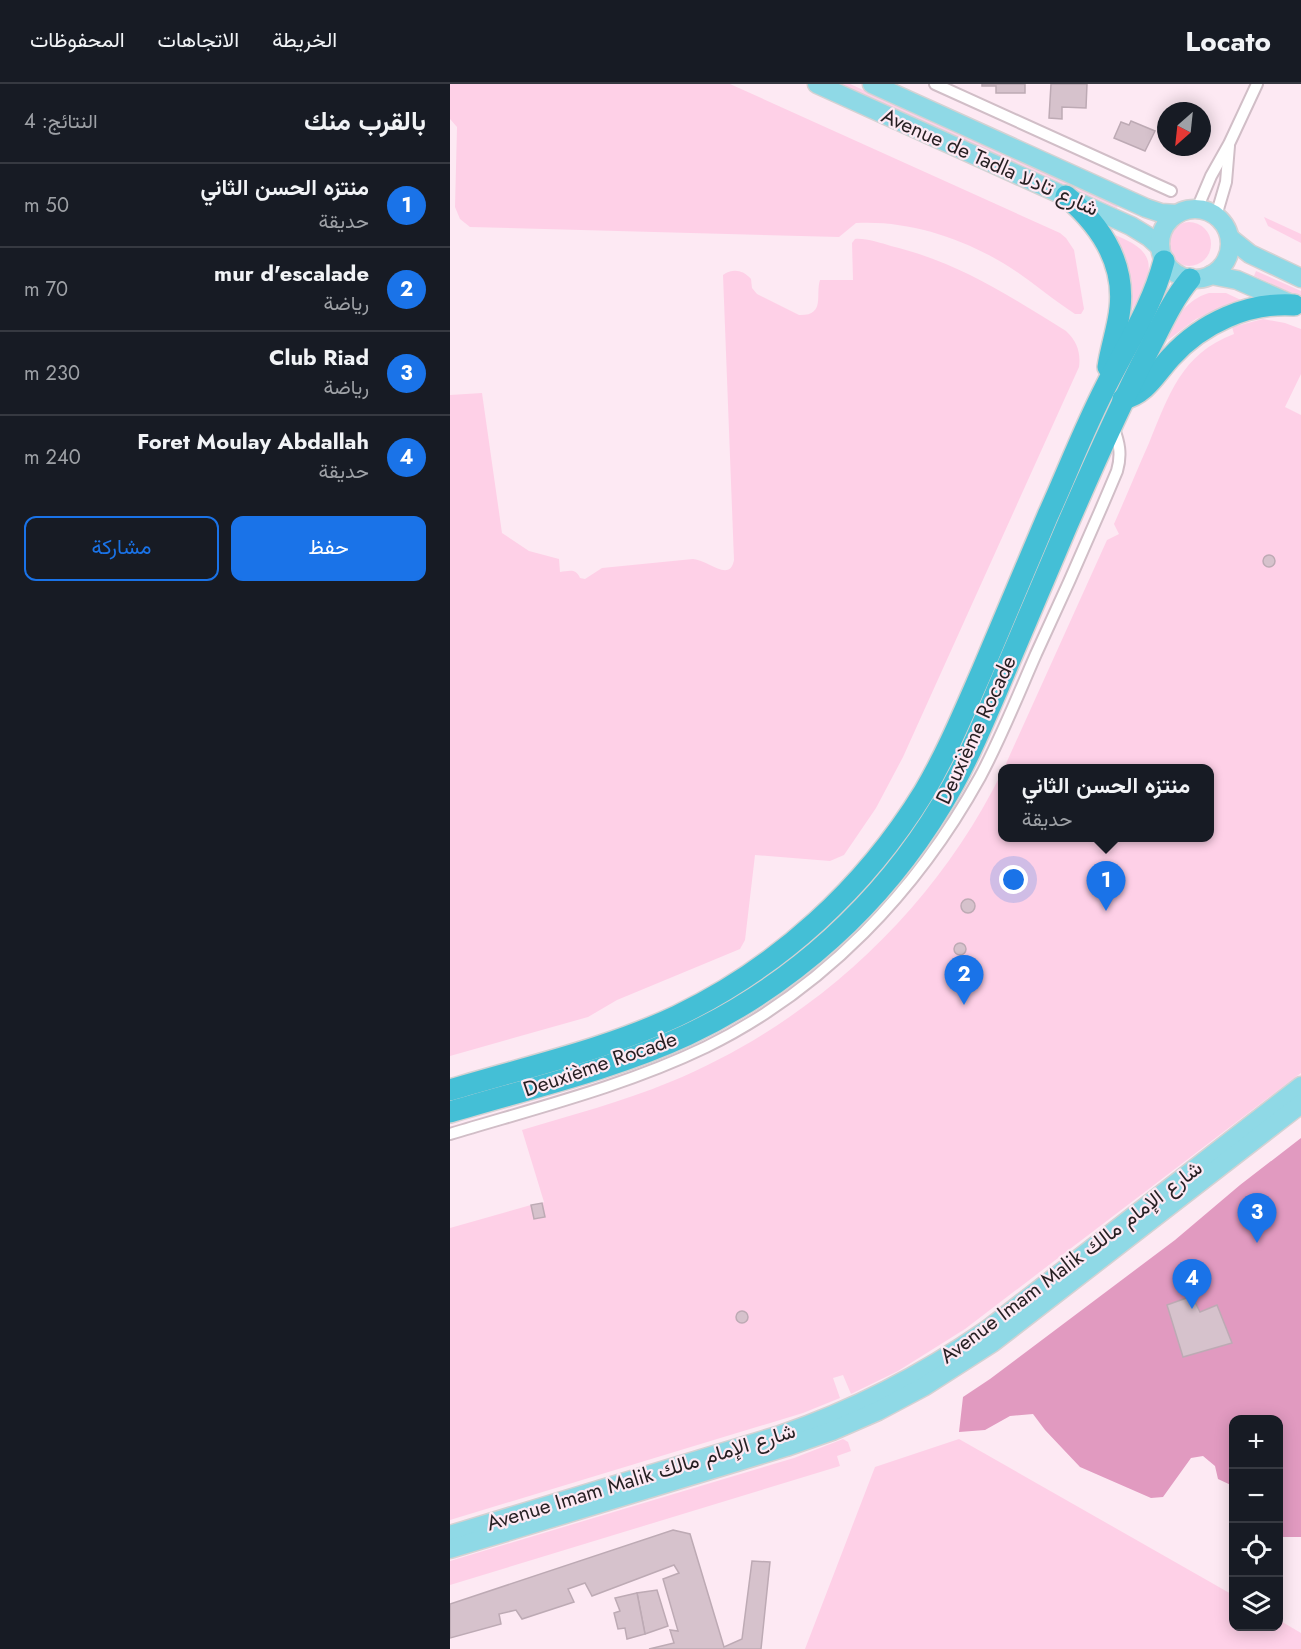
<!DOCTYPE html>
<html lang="ar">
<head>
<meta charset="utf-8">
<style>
  :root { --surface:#171b24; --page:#242831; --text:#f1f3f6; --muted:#9ea1a6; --line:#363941; --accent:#1a73e8 }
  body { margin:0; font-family:Jost,Vazirmatn,sans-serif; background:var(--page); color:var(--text); direction:rtl }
  .controls { position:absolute; right:18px; bottom:18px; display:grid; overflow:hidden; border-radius:12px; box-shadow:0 3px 15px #0003 }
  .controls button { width:54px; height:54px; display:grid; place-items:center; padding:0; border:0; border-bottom:2px solid var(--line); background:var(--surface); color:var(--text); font:30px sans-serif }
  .compass { position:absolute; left:707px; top:18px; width:54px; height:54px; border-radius:50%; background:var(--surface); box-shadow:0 3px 15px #0003; rotate:207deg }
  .you { position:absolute; left:564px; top:796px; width:21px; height:21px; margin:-15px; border:4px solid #fff; border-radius:50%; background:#1a73e8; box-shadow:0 0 0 9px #1a73e833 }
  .badge { display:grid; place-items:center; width:39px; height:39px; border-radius:50%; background:var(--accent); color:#fff; font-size:20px; font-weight:700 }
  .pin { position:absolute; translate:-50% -50px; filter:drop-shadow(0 2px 3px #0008) }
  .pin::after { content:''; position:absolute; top:32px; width:21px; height:18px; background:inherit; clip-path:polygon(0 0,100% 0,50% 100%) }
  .popup { position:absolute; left:548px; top:680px; width:216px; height:78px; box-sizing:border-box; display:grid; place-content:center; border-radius:12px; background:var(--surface); filter:drop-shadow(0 2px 4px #0005); font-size:20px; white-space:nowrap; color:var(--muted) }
  .popup b { font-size:22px; color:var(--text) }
  .popup::after { content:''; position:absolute; left:50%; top:100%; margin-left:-12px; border:12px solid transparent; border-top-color:var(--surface) }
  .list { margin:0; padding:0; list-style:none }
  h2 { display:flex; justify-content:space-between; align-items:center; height:78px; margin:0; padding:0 24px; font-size:26px }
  h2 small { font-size:20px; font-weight:400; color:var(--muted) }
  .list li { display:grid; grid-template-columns:39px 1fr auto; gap:18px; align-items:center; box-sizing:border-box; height:84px; padding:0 24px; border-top:2px solid var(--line) }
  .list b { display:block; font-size:22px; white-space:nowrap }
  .list p { margin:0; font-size:20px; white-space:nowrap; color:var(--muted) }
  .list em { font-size:20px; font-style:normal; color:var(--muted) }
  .actions { display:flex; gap:12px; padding:18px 24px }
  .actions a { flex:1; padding:14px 0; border:2px solid var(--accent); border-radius:12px; text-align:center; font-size:21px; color:var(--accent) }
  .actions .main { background:var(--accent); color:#fff }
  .icon { flex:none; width:33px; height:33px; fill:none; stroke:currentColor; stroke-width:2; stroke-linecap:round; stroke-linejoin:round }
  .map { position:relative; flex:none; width:851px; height:1565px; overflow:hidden; direction:ltr }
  header { display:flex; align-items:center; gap:36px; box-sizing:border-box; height:84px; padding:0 30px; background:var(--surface); border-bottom:2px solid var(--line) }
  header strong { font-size:28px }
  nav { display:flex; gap:33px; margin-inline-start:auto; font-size:21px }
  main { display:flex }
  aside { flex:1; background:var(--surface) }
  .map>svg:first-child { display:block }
  .green { fill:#fed0e7 }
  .forest { fill:#e19ac0 }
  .building { fill:#d6c2cc; stroke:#bdaab4; stroke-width:1.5 }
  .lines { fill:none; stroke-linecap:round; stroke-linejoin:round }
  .street-casing { stroke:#d1bec7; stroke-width:14 }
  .primary-casing { stroke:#d4d2d3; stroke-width:21 }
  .highway-casing { stroke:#d4d2d3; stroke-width:24 }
  .street { stroke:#fff; stroke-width:10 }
  .primary { stroke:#8fd9e6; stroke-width:18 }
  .highway { stroke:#44bfd6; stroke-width:21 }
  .labels { text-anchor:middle; stroke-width:4.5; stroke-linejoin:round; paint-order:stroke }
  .street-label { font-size:21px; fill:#261f22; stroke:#fde9f3 }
</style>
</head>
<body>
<header>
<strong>Locato</strong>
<nav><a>الخريطة</a><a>الاتجاهات</a><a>المحفوظات</a></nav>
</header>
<main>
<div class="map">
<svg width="851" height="1565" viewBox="0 0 851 1565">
  <rect width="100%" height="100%" fill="#fde9f3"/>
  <g class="green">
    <path d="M0 0H280L610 149 616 154 624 166 634 225 631 230H625C600 214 578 194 553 179 510 153 456 136 406 139L389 153 20 143 10 135 5 123 7 43 0 35Z"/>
    <polygon points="391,0 400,0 668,121 667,124"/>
    <polygon points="814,133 851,150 851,159 818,142"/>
    <circle cx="739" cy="160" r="22"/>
    <path d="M661 149C671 154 686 159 693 168 710 187 685 219 676 236Z"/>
    <path d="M405 155C416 154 430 159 441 162 508 178 558 211 616 247 627 257 631 269 629 283L453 673 426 724 394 771 380 777 305 771 295 856 290 865 167 916 138 933 0 972V311L32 309 52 449 79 467 109 475 110 488C119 487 126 484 130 494L135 495 152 484 243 475C258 476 280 499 284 476L273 191C283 184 293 186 301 195L302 204 307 210 349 231C376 232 365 211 370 196H403L402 159Z"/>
    <polygon points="806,187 851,207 851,213 804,192"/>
    <path d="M759 209H776L793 217 746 235 718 256C723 234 738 215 759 209Z"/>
    <path d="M712 212 715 214 664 311 521 642C506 673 491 705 472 734 413 825 326 898 228 944 216 950 203 957 191 961 128 984 63 1001 0 1020V1016L191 957 423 794 654 326Z"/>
    <path d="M813 235 835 239 851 245V290L835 323 851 331V989L515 1245 448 1287 401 1310 393 1291 383 1294 390 1314 353 1329 0 1436V1144L81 1121 84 1135 95 1133 92 1119 94 1118 72 1046C121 1031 172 1018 220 998 363 939 484 827 552 688V754H760V684H554L657 456 669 450 664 440C676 413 687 386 699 359 719 311 731 270 784 250L782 243Z"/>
    <polygon points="393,1355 398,1358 401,1367 387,1372 390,1382 0,1501 0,1477 344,1374"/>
    <polygon points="509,1355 783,1511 784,1542 828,1542 829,1536 851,1549 851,1565 355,1565 425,1383"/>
  </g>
  <polygon class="forest" points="851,1054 851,1453 829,1453 829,1450 828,1336 784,1336 783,1402 768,1395 765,1382 753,1372 741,1374 713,1413 701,1414 630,1383 595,1346 583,1330 560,1332 535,1346 509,1348 513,1313 540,1295 725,1156 790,1101"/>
  <g class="building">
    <polygon points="532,0 575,0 575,9 546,9 546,2 532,2"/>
    <polygon points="601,0 637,0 636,24 612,23 612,35 599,34"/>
    <polygon points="681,37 705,47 695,67 664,54 671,38 679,41"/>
    <circle cx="819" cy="477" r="6"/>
    <circle cx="518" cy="822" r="7"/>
    <circle cx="510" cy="865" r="6"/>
    <polygon points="92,1119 95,1133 84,1135 81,1121"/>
    <polygon points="742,1212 750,1228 767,1221 782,1259 733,1273 717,1221"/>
    <circle cx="292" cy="1233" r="6"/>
    <polygon points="223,1446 240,1450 274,1563 292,1555 302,1477 320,1478 311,1565 199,1565 224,1559 220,1546 228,1547 213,1495 229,1489 224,1481 142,1512 135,1499 118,1505 124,1518 72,1535 66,1526 49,1530 51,1540 0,1554 0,1520"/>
    <polygon points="207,1506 218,1542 195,1550 187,1509"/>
    <polygon points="187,1509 195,1550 177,1555 175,1544 168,1545 164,1529 170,1527 165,1514"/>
  </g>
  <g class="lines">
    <defs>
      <g id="street">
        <polyline points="485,0 721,107"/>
        <polyline points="747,125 761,92 779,60 807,0"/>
        <polyline points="766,132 776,98 779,62"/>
        <path d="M0 1050C86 1024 175 1002 256 963 374 905 467 807 530 693 551 654 568 611 586 570 614 510 641 449 667 387 672 370 669 358 663 342"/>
      </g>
      <g id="primary">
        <polyline points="367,0 681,142 699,153 710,163"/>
        <polyline points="422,0 696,124 711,129 727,130"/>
        <circle cx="745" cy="160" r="35"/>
        <polyline points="780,154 800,170 851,194"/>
        <polyline points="761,191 787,196 844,221"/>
        <path d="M0 1451 330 1351C404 1326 472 1291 537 1246L851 1002"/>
        <polyline points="0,1465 336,1363 382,1347 428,1327 475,1302 542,1259 851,1020"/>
      </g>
      <g id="highway">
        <path d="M616 112C650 141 675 178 670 224 668 244 661 263 658 283"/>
        <path d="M673 315C696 310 706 289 721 273 752 239 798 218 844 221"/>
        <path d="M0 1006C76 983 155 966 227 932 329 883 415 804 474 708 497 669 514 628 532 587 554 535 576 483 598 431 617 389 634 345 655 304 676 262 702 223 714 177"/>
        <path d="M0 1028C77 1005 164 985 237 951 343 901 432 820 492 720 516 681 533 639 551 597 573 546 594 495 616 444 642 384 668 325 698 267 711 242 722 216 740 195"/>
      </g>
    </defs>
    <use href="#street" class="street-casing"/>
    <use href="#primary" class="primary-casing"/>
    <use href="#highway" class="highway-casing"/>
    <use href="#street" class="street"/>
    <use href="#primary" class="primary"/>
    <use href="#highway" class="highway"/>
  </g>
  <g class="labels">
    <g class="street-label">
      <text transform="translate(540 78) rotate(24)" y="7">Avenue de Tadla شارع تادلا</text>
      <text transform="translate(526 646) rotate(-65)" y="7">Deuxième Rocade</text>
      <text transform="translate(150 980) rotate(-19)" y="7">Deuxième Rocade</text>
      <text transform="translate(621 1178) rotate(-37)" y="7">Avenue Imam Malik شارع الإمام مالك</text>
      <text transform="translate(191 1393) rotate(-17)" y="7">Avenue Imam Malik شارع الإمام مالك</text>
    </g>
  </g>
</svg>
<div class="controls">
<button>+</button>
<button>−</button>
<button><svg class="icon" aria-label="locate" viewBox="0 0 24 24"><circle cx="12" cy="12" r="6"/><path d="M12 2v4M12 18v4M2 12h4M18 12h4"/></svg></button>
<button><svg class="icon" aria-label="layers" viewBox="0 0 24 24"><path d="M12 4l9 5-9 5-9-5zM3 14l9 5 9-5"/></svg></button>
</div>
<svg class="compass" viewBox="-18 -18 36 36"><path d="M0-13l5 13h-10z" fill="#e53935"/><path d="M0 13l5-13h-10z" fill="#9ea1a6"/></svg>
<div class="you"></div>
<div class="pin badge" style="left:656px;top:827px">1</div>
<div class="popup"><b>منتزه الحسن الثاني</b>حديقة</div>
<div class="pin badge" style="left:514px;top:921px">2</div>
<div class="pin badge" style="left:807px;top:1159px">3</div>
<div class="pin badge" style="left:742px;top:1225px">4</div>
</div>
<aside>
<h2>بالقرب منك<small>النتائج: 4</small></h2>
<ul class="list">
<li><span class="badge">1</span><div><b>منتزه الحسن الثاني</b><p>حديقة</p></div><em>50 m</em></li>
<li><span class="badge">2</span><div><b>mur d'escalade</b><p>رياضة</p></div><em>70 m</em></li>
<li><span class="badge">3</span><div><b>Club Riad</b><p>رياضة</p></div><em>230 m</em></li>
<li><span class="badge">4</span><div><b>Foret Moulay Abdallah</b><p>حديقة</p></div><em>240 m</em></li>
</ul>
<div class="actions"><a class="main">حفظ</a><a>مشاركة</a></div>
</aside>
</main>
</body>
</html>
